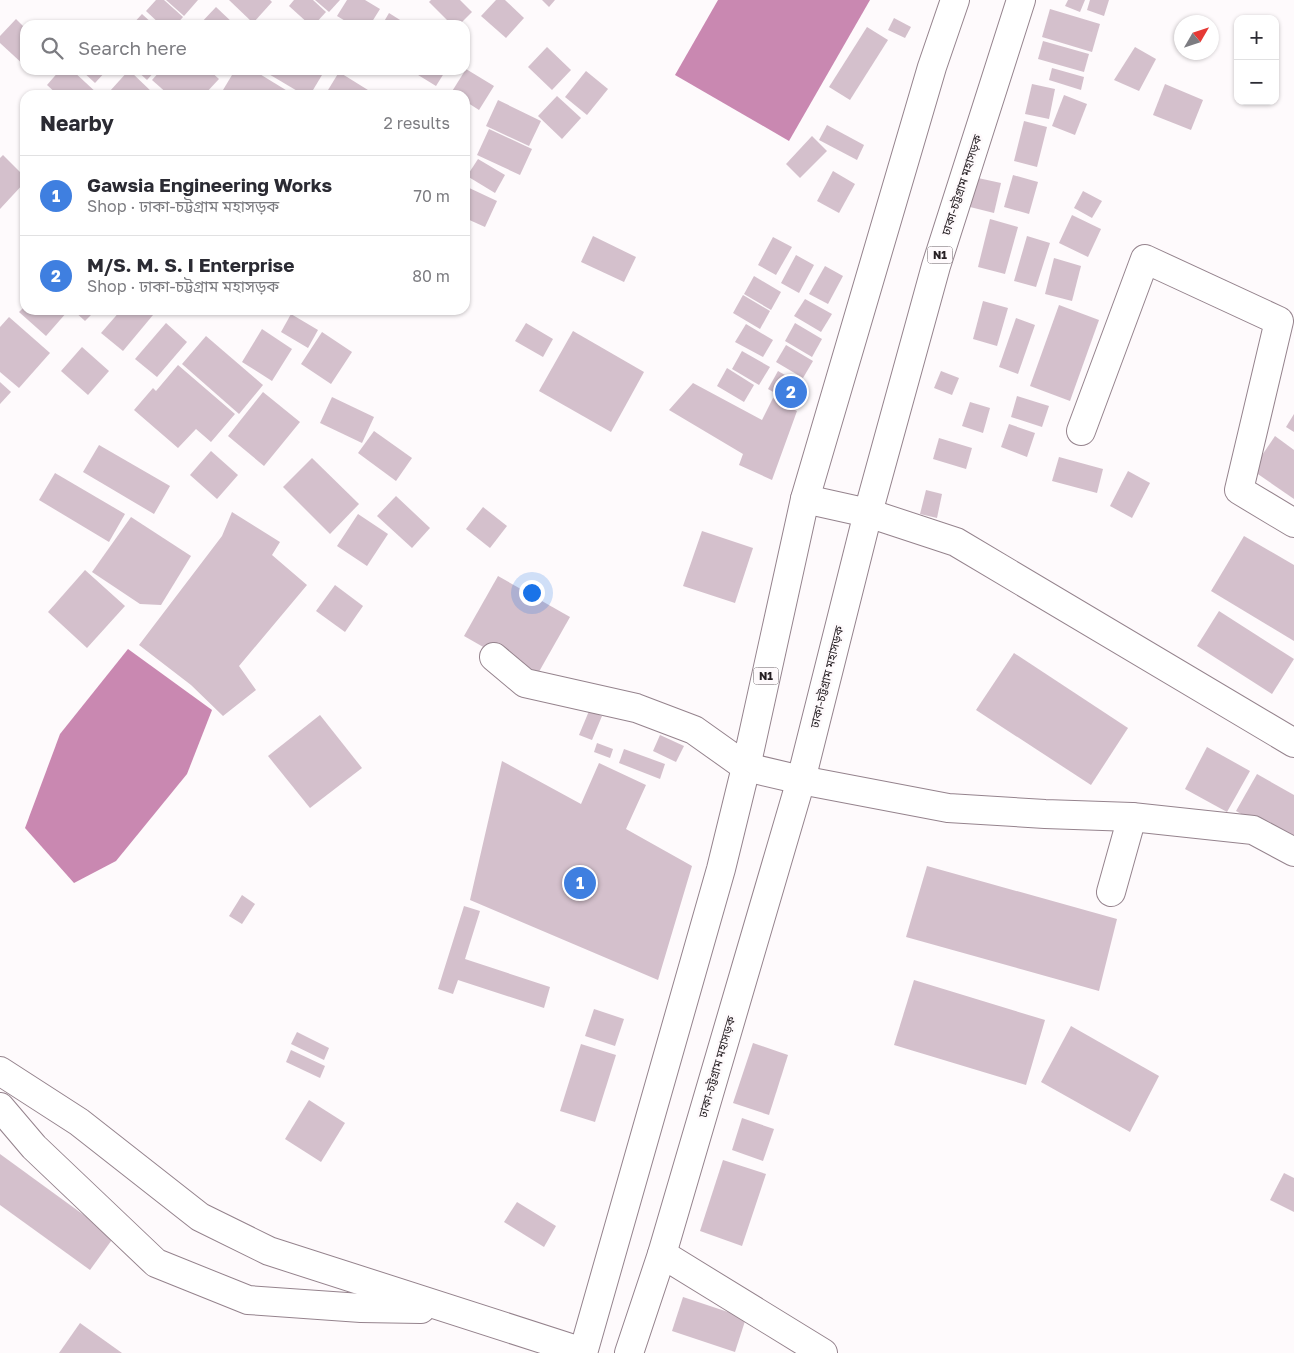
<!DOCTYPE html>
<html lang="en">
<head>
<meta charset="utf-8">
<style>
  :root { --surface:#fff; --page:#f2f2f3; --text:#2b2b33; --muted:#7c7c81; --line:#e1e1e2; --accent:#db2777 }
  body { margin:0; font-family:"Golos Text","Noto Sans Bengali",sans-serif; background:var(--page); color:var(--text) }
  .controls { position:absolute; right:15px; top:15px; display:grid; overflow:hidden; border-radius:10px; box-shadow:0 1px 4px #0004 }
  .controls button { width:45px; height:45px; display:grid; place-items:center; padding:0; border:0; border-bottom:1px solid var(--line); background:var(--surface); color:var(--text); font:25px sans-serif }
  .compass { position:absolute; left:1174px; top:15px; width:45px; height:45px; border-radius:50%; background:var(--surface); box-shadow:0 1px 4px #0004; rotate:51deg }
  .you { position:absolute; left:531px; top:592px; width:18px; height:18px; margin:-12px; border:4px solid #fff; border-radius:50%; background:#1a73e8; box-shadow:0 0 0 8px #1a73e833 }
  .badge { display:grid; place-items:center; width:32px; height:32px; border-radius:50%; background:var(--accent); color:#fff; font-size:16px; font-weight:700 }
  .pin { position:absolute; translate:-50% -50%; border:2px solid #fff; box-shadow:0 1px 5px #0006 }
  .list { margin:0; padding:0; list-style:none }
  h2 { display:flex; justify-content:space-between; align-items:center; height:65px; margin:0; padding:0 20px; font-size:21px }
  h2 small { font-size:16px; font-weight:400; color:var(--muted) }
  .list li { display:grid; grid-template-columns:32px 1fr auto; gap:15px; align-items:center; box-sizing:border-box; height:80px; padding:0 20px; border-top:1px solid var(--line) }
  .list b { display:block; font-size:19px; white-space:nowrap }
  .list p { margin:0; font-size:16px; white-space:nowrap; color:var(--muted) }
  .list em { font-size:16px; font-style:normal; color:var(--muted) }
  .icon { flex:none; width:28px; height:28px; fill:none; stroke:currentColor; stroke-width:2; stroke-linecap:round; stroke-linejoin:round }
  .map { position:relative; flex:none; width:1294px; height:1353px; overflow:hidden }
  .search { position:absolute; background:var(--surface); box-shadow:0 1px 4px #0004; left:20px; top:20px; width:450px; height:55px; display:flex; align-items:center; gap:12px; box-sizing:border-box; padding:0 18px; border-radius:15px; color:var(--muted); font-size:19px }
  .panel { position:absolute; background:var(--surface); box-shadow:0 1px 4px #0004; left:20px; top:90px; width:450px; height:225px; border-radius:15px }
  .map>svg:first-child { display:block }
  .water { fill:#c988b1 }
  .building { fill:#d4c0cc }
  .lines { fill:none; stroke-linecap:round; stroke-linejoin:round }
  .minor-casing { stroke:#95838d; stroke-width:30 }
  .highway-casing { stroke:#95838d; stroke-width:30 }
  .minor { stroke:#fff; stroke-width:28 }
  .highway { stroke:#fff; stroke-width:28 }
  .labels { text-anchor:middle; stroke-width:5; stroke-linejoin:round; paint-order:stroke }
  .shield { fill:#fefafc; stroke:#676164; stroke-width:1 }
  .shield-label { font-size:11px; font-weight:bold; fill:#261f23 }
  .street-label { font-size:12px; fill:#261f23; stroke:#fefafc }
</style>
</head>
<body>
<div class="map">
<svg width="1294" height="1353" viewBox="0 0 1294 1353">
  <rect width="100%" height="100%" fill="#fefafc"/>
  <g class="water">
    <polygon points="718,0 870,0 789,141 675,75"/>
    <polygon points="128,649 212,710 187,774 116,861 74,883 25,828 60,734"/>
  </g>
  <g class="building">
    <polygon points="156,0 164,0 183,17 176,25 161,25 146,11"/>
    <polygon points="166,0 198,0 184,16"/>
    <polygon points="229,0 270,0 272,2 253,23"/>
    <polygon points="294,0 313,0 326,12 314,25 310,25 289,6"/>
    <polygon points="315,0 340,0 329,12"/>
    <polygon points="347,0 365,0 380,9 370,25 352,25 337,16"/>
    <polygon points="431,0 460,0 472,12 459,25 452,25 429,2"/>
    <polygon points="496,0 505,0 524,18 506,38 481,16"/>
    <polygon points="542,0 555,0 549,7"/>
    <polygon points="1068,0 1085,0 1080,12 1065,6"/>
    <polygon points="1090,0 1109,0 1104,16 1087,10"/>
    <polygon points="216,7 235,25 199,25"/>
    <polygon points="1050,9 1100,24 1092,52 1042,37"/>
    <polygon points="389,13 408,25 382,25"/>
    <polygon points="142,14 154,25 132,25"/>
    <polygon points="894,18 911,27 905,38 888,30"/>
    <polygon points="16,19 25,28 25,66 0,43 0,36"/>
    <polygon points="867,27 888,40 850,100 829,87"/>
    <polygon points="1043,41 1089,54 1084,72 1038,59"/>
    <polygon points="547,47 571,70 552,90 528,67"/>
    <polygon points="1135,47 1156,59 1139,91 1114,80"/>
    <polygon points="1052,68 1084,77 1081,90 1049,80"/>
    <polygon points="466,69 494,86 479,110 465,101 465,95 455,95 451,93"/>
    <polygon points="60,70 72,70 99,95 58,95 47,85"/>
    <polygon points="81,70 107,70 95,83"/>
    <polygon points="129,70 155,95 114,95 110,91"/>
    <polygon points="136,70 156,70 147,80"/>
    <polygon points="161,70 209,70 219,79 204,95 169,95 152,80"/>
    <polygon points="235,70 253,70 294,95 220,95"/>
    <polygon points="262,70 325,70 310,95 304,95"/>
    <polygon points="410,70 446,70 436,86"/>
    <polygon points="586,71 608,89 587,115 565,97"/>
    <polygon points="339,72 376,95 325,95"/>
    <polygon points="1032,84 1055,89 1049,119 1025,114"/>
    <polygon points="1165,84 1203,100 1191,130 1153,115"/>
    <polygon points="1064,95 1087,104 1075,135 1052,126"/>
    <polygon points="557,96 581,118 562,139 538,116"/>
    <polygon points="498,100 541,121 529,146 486,126"/>
    <polygon points="1024,121 1047,127 1037,167 1014,161"/>
    <polygon points="827,125 864,145 857,160 819,140"/>
    <polygon points="489,129 532,149 520,175 477,155"/>
    <polygon points="812,136 827,151 800,178 786,164"/>
    <polygon points="3,155 25,177 25,182 0,209 0,158"/>
    <polygon points="478,159 505,175 495,193 467,176"/>
    <polygon points="833,171 855,184 839,213 817,201"/>
    <polygon points="1013,175 1038,182 1029,214 1004,207"/>
    <polygon points="978,178 1001,183 994,213 970,207"/>
    <polygon points="465,186 497,201 485,227 465,218"/>
    <polygon points="1083,191 1102,201 1092,218 1074,208"/>
    <polygon points="1072,215 1101,229 1088,257 1059,243"/>
    <polygon points="990,219 1018,227 1005,274 978,267"/>
    <polygon points="593,236 636,257 624,282 581,262"/>
    <polygon points="1027,236 1050,243 1036,287 1014,281"/>
    <polygon points="773,237 792,247 776,275 758,265"/>
    <polygon points="796,255 814,265 799,293 781,283"/>
    <polygon points="1054,258 1081,266 1072,301 1045,294"/>
    <polygon points="825,266 843,276 828,304 809,294"/>
    <polygon points="754,276 781,292 771,310 744,294"/>
    <polygon points="743,295 770,311 760,329 733,313"/>
    <polygon points="805,299 832,314 821,332 794,316"/>
    <polygon points="983,301 1008,308 997,346 973,339"/>
    <polygon points="1059,305 1099,320 1070,401 1030,386"/>
    <polygon points="25,306 25,310 64,310 67,312 46,336 19,312"/>
    <polygon points="73,310 96,310 85,321"/>
    <polygon points="121,310 147,310 153,315 123,351 101,333"/>
    <polygon points="291,314 318,330 308,348 281,332"/>
    <polygon points="9,317 50,353 19,388 0,372 0,327"/>
    <polygon points="1016,318 1035,325 1018,374 999,367"/>
    <polygon points="166,323 187,342 157,377 135,359"/>
    <polygon points="526,323 553,339 543,357 515,341"/>
    <polygon points="795,323 822,339 812,357 785,341"/>
    <polygon points="746,324 773,340 763,357 735,342"/>
    <polygon points="262,329 292,349 272,381 242,362"/>
    <polygon points="573,331 644,372 611,432 539,391"/>
    <polygon points="322,332 352,352 331,384 301,364"/>
    <polygon points="206,336 263,385 239,414 182,364"/>
    <polygon points="786,345 813,361 803,378 776,362"/>
    <polygon points="82,347 109,371 88,395 61,371"/>
    <polygon points="742,351 770,367 759,385 732,369"/>
    <polygon points="178,365 235,414 211,442 196,429 178,448 134,410 153,388 156,391"/>
    <polygon points="727,368 754,385 744,402 717,386"/>
    <polygon points="778,371 806,387 796,405 768,389"/>
    <polygon points="941,371 959,378 952,395 934,388"/>
    <polygon points="0,382 11,392 0,404"/>
    <polygon points="693,383 762,420 773,398 797,411 772,480 739,465 743,454 669,410"/>
    <polygon points="263,392 300,422 264,466 228,436"/>
    <polygon points="1017,396 1049,406 1042,427 1011,417"/>
    <polygon points="332,397 374,417 362,443 320,423"/>
    <polygon points="970,402 990,408 983,433 962,426"/>
    <polygon points="1294,414 1294,432 1286,427"/>
    <polygon points="1009,424 1035,433 1027,457 1001,447"/>
    <polygon points="374,431 412,458 396,481 358,453"/>
    <polygon points="1275,436 1294,450 1294,499 1252,470"/>
    <polygon points="939,438 972,448 966,469 933,459"/>
    <polygon points="99,445 170,486 154,514 83,472"/>
    <polygon points="211,451 238,475 217,499 190,475"/>
    <polygon points="1059,457 1103,469 1097,493 1052,481"/>
    <polygon points="312,458 359,504 330,534 283,487"/>
    <polygon points="1128,471 1150,483 1132,518 1110,506"/>
    <polygon points="55,473 125,514 109,542 39,500"/>
    <polygon points="926,490 942,494 937,518 920,514"/>
    <polygon points="396,496 430,528 412,548 377,516"/>
    <polygon points="483,507 507,526 490,548 466,529"/>
    <polygon points="232,512 280,542 272,555 307,585 239,666 256,690 223,716 191,685 139,645 222,536"/>
    <polygon points="358,514 388,534 367,566 337,546"/>
    <polygon points="131,517 191,556 161,605 140,604 92,572"/>
    <polygon points="702,531 753,548 735,603 683,586"/>
    <polygon points="1244,536 1294,565 1294,641 1211,591"/>
    <polygon points="85,570 125,606 87,648 48,612"/>
    <polygon points="498,576 570,617 536,677 464,636"/>
    <polygon points="335,585 363,606 345,632 316,611"/>
    <polygon points="1219,611 1294,659 1272,694 1197,646"/>
    <polygon points="1014,653 1128,728 1091,785 976,710"/>
    <polygon points="589,711 602,716 592,740 579,735"/>
    <polygon points="320,715 362,768 310,808 268,756"/>
    <polygon points="660,735 684,746 676,762 653,751"/>
    <polygon points="597,743 613,749 610,758 594,752"/>
    <polygon points="1207,747 1250,771 1227,812 1185,789"/>
    <polygon points="624,749 665,764 660,779 619,763"/>
    <polygon points="502,761 581,804 599,763 646,785 626,829 692,866 658,980 470,900"/>
    <polygon points="1257,774 1294,795 1294,844 1236,811"/>
    <polygon points="927,866 1117,919 1099,991 906,937"/>
    <polygon points="242,895 255,904 242,924 229,916"/>
    <polygon points="464,906 480,911 465,959 550,987 544,1008 458,980 453,994 438,989"/>
    <polygon points="914,980 1045,1020 1026,1085 894,1045"/>
    <polygon points="594,1009 624,1019 615,1046 585,1036"/>
    <polygon points="1071,1026 1159,1076 1130,1132 1041,1082"/>
    <polygon points="297,1032 329,1048 324,1060 291,1044"/>
    <polygon points="753,1043 788,1055 769,1115 733,1103"/>
    <polygon points="581,1044 616,1055 595,1122 560,1111"/>
    <polygon points="291,1050 325,1066 320,1078 286,1062"/>
    <polygon points="309,1100 345,1123 321,1162 285,1139"/>
    <polygon points="742,1118 774,1129 763,1161 732,1150"/>
    <polygon points="0,1154 114,1237 90,1270 0,1205"/>
    <polygon points="723,1160 766,1174 742,1246 700,1231"/>
    <polygon points="1284,1173 1294,1178 1294,1212 1270,1200"/>
    <polygon points="517,1202 556,1226 544,1247 504,1222"/>
    <polygon points="683,1297 746,1318 735,1352 672,1331"/>
    <polygon points="80,1323 122,1353 59,1353"/>
  </g>
  <g class="lines">
    <defs>
      <g id="minor">
        <polyline points="1081,431 1145,259 1279,321 1239,490 1294,523"/>
        <polyline points="805,499 868,513 956,542 1294,743"/>
        <polyline points="494,657 525,683 636,708 694,730 746,767 801,780 948,808 1045,814 1132,817 1253,830 1294,852"/>
        <polyline points="1111,892 1132,817"/>
        <polyline points="0,1071 79,1122 200,1217 269,1251 583,1352"/>
        <polyline points="0,1107 34,1147 156,1263 248,1300 361,1308 421,1309"/>
        <polyline points="662,1254 823,1353"/>
      </g>
      <g id="highway">
        <polyline points="583,1353 721,869 746,767 805,499 932,67 955,0"/>
        <polyline points="629,1353 662,1254 801,780 868,513 936,266 1021,0"/>
      </g>
    </defs>
    <use href="#minor" class="minor-casing"/>
    <use href="#highway" class="highway-casing"/>
    <use href="#minor" class="minor"/>
    <use href="#highway" class="highway"/>
  </g>
  <g class="labels">
    <g class="shield">
      <rect x="927.5" y="246.5" width="25" height="17" rx="4"/>
      <rect x="753.5" y="667.5" width="25" height="17" rx="4"/>
    </g>
    <g class="shield-label">
      <text x="940" y="259">N1</text>
      <text x="766" y="680">N1</text>
    </g>
    <g class="street-label">
      <text transform="translate(962 185) rotate(-72)" y="4">ঢাকা-চট্টগ্রাম মহাসড়ক</text>
      <text transform="translate(827 677) rotate(-76)" y="4">ঢাকা-চট্টগ্রাম মহাসড়ক</text>
      <text transform="translate(717 1067) rotate(-74)" y="4">ঢাকা-চট্টগ্রাম মহাসড়ক</text>
    </g>
  </g>
</svg>
<div class="controls">
<button>+</button>
<button>−</button>
</div>
<svg class="compass" viewBox="-18 -18 36 36"><path d="M0-13l5 13h-10z" fill="#e53935"/><path d="M0 13l5-13h-10z" fill="#7c7c81"/></svg>
<div class="you"></div>
<div class="pin badge" style="left:580px;top:883px;background:#3f7fe0">1</div>
<div class="pin badge" style="left:791px;top:392px;background:#3f7fe0">2</div>
<div class="search"><svg class="icon" aria-label="search" viewBox="0 0 24 24"><circle cx="10" cy="10" r="6"/><path d="M15 15l6 6"/></svg>Search here</div>
<section class="panel">
<h2>Nearby<small>2 results</small></h2>
<ul class="list">
<li><span class="badge" style="background:#3f7fe0">1</span><div><b>Gawsia Engineering Works</b><p>Shop · ঢাকা-চট্টগ্রাম মহাসড়ক</p></div><em>70 m</em></li>
<li><span class="badge" style="background:#3f7fe0">2</span><div><b>M/S. M. S. I Enterprise</b><p>Shop · ঢাকা-চট্টগ্রাম মহাসড়ক</p></div><em>80 m</em></li>
</ul>
</section>
</div>
</body>
</html>
